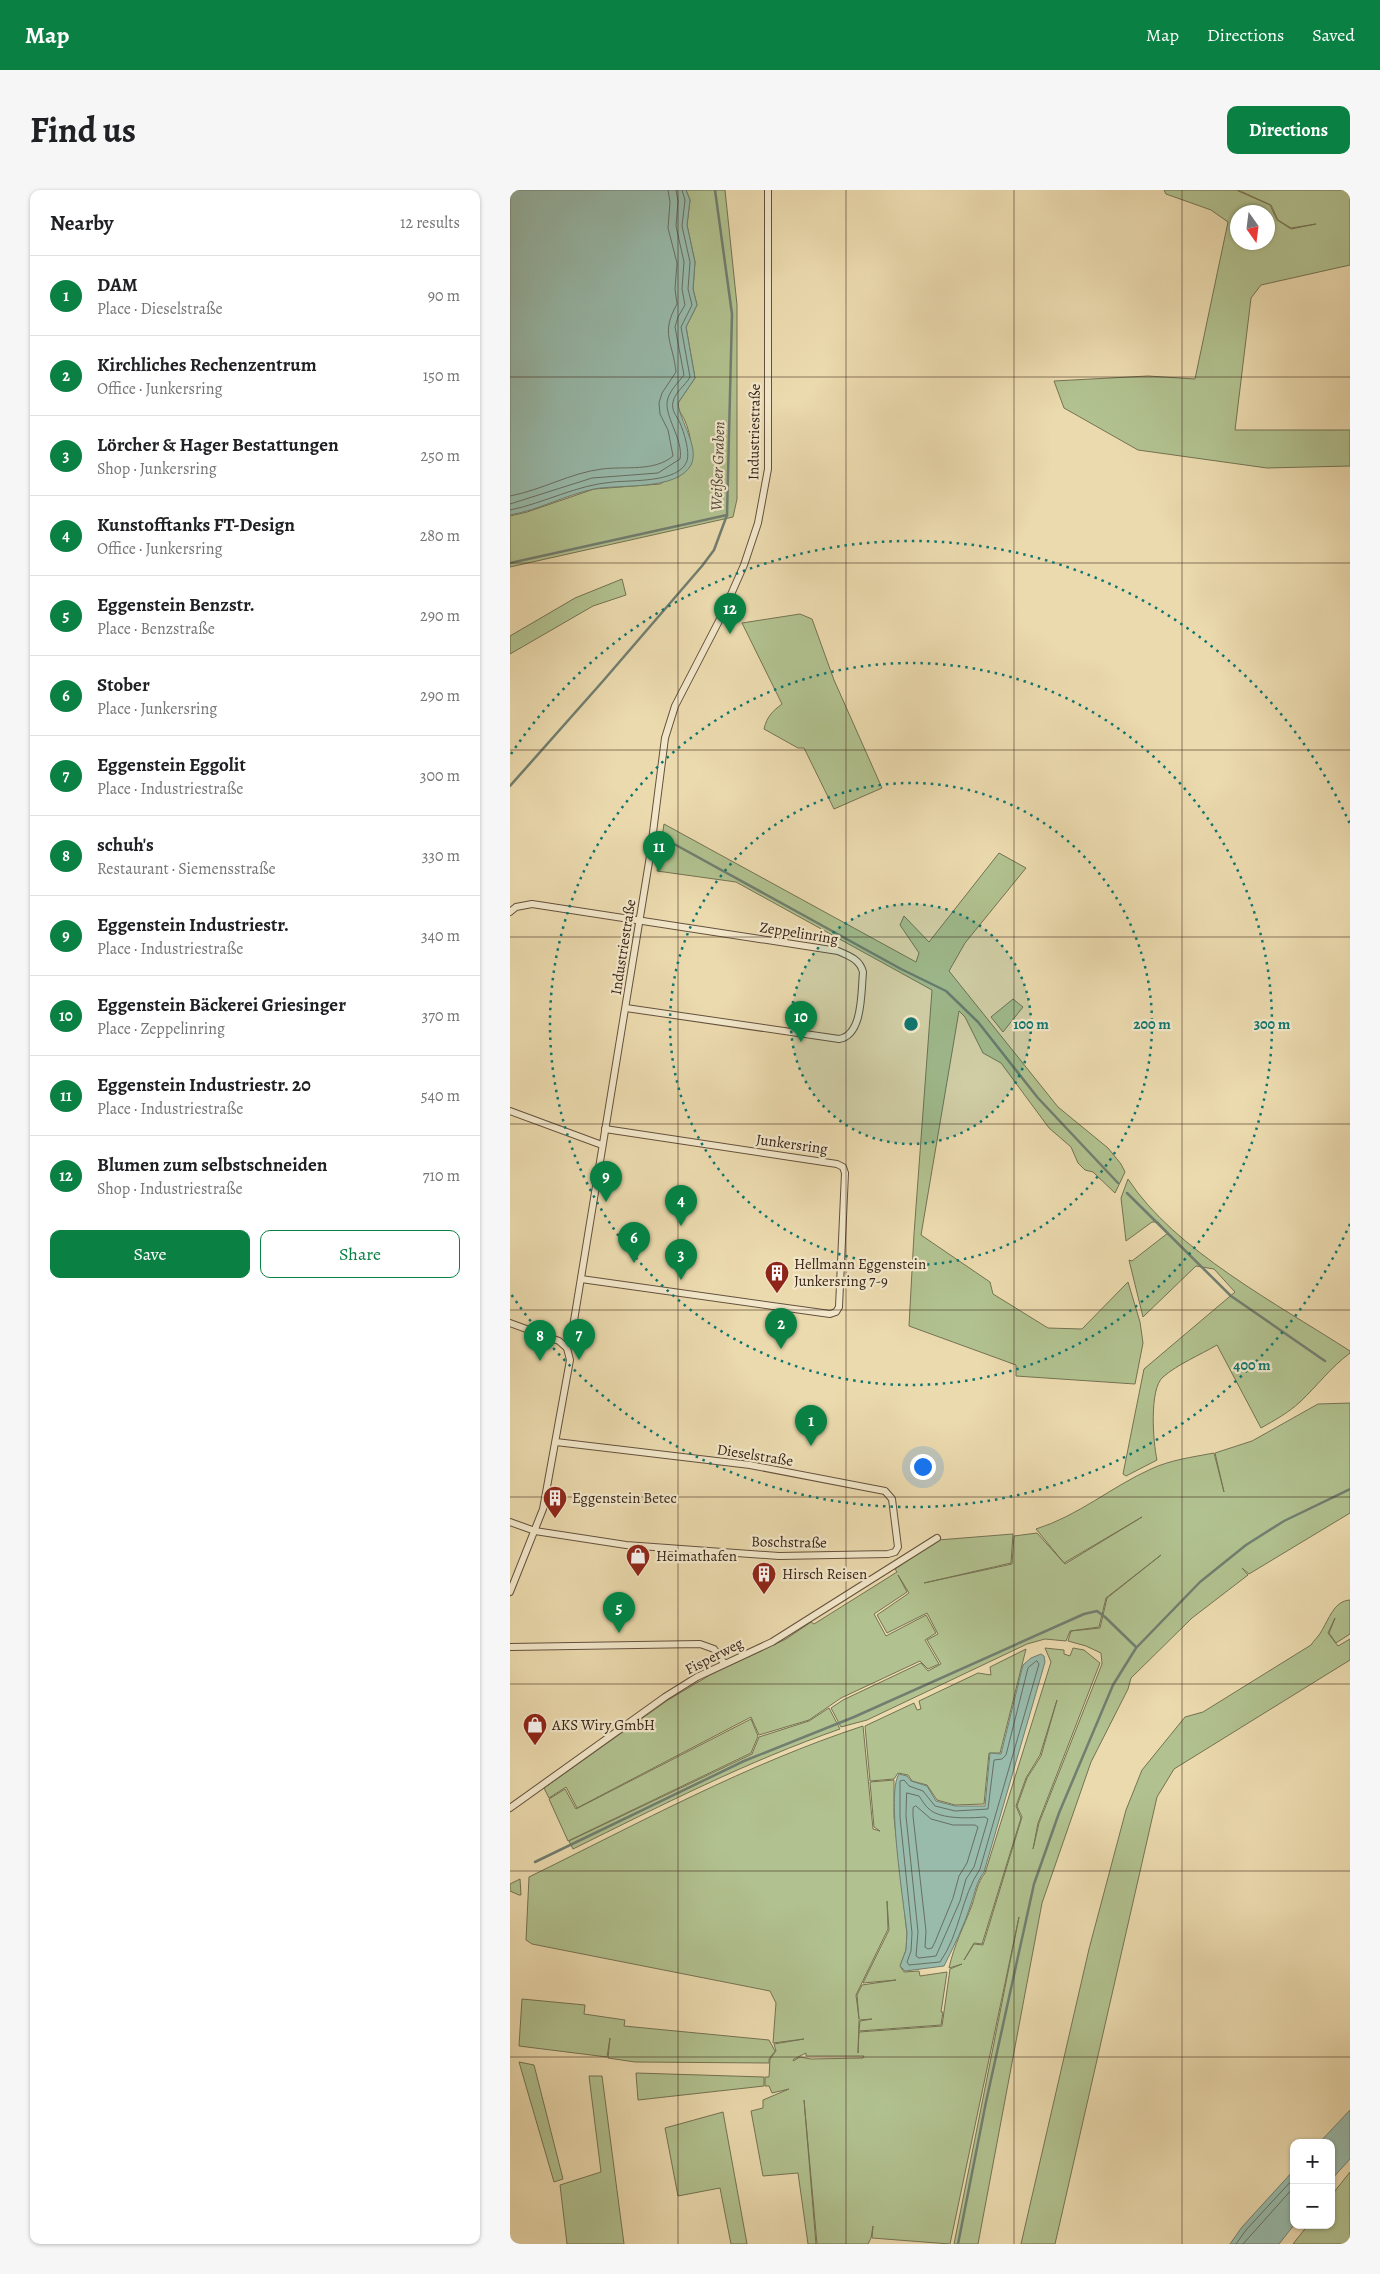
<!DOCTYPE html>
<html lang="en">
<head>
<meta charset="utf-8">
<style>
  :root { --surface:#fff; --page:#f6f6f6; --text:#202124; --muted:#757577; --line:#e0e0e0; --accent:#0b8043 }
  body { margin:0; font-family:Alegreya,serif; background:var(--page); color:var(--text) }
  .controls { position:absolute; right:15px; bottom:15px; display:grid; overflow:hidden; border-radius:10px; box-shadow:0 1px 4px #0004 }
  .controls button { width:45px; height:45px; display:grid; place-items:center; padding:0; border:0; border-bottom:1px solid var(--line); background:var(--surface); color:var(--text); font:25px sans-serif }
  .compass { position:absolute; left:720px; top:15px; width:45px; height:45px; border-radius:50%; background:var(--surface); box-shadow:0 1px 4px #0004; rotate:166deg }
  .you { position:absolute; left:412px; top:1276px; width:18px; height:18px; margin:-12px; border:4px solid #fff; border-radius:50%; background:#1a73e8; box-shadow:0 0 0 8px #1a73e833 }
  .badge { display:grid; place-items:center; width:32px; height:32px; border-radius:50%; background:var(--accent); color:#fff; font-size:16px; font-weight:700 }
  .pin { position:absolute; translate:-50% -41px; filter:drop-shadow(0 1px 2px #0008) }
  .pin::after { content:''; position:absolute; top:26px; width:18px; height:15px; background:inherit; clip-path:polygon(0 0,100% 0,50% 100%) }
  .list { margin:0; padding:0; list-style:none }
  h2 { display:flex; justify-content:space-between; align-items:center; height:65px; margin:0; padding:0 20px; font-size:21px }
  h2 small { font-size:16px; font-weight:400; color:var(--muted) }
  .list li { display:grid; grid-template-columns:32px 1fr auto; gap:15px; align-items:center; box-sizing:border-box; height:80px; padding:0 20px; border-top:1px solid var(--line) }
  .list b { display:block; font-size:19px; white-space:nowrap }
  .list p { margin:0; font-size:16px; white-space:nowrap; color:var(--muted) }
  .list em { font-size:16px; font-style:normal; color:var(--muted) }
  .actions { display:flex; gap:10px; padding:15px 20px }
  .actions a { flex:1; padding:11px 0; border:1px solid var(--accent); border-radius:10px; text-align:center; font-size:18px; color:var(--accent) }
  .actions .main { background:var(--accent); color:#fff }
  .map { position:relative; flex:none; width:840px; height:2054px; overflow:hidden; border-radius:10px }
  header { display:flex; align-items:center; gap:30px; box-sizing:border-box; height:70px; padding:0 25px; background:var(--accent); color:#fff }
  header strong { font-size:24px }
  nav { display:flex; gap:28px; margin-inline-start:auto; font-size:18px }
  .intro { display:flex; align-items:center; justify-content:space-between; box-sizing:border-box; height:120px; padding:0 30px }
  h1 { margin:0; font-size:35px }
  .button { padding:12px 22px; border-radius:10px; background:var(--accent); color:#fff; font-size:18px; font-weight:700 }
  main { display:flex; gap:30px; padding:0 30px }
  aside { flex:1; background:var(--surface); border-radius:10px; box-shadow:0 1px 4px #0004 }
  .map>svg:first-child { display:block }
  .green { fill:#b1c18f; stroke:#747253; fill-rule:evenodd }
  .water { fill:#98bbac; stroke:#717e70 }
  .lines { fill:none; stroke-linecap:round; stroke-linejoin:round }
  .shore { stroke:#686f62; stroke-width:1 }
  .stream { stroke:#717e70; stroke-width:2.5 }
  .street-casing { stroke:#64513d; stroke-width:8 }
  .street { stroke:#f2e7ca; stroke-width:6 }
  .grid { fill:none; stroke:#372317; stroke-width:1; stroke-opacity:0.55 }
  .ring { fill:none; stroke:#0f766e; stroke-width:2.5; stroke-dasharray:2.5 5 }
  .labels { text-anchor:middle; stroke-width:4.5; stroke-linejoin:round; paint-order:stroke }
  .street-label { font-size:15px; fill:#372317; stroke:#f2e7ca }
  .poi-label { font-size:15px; fill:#372317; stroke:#f2e7ca; text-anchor:start }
  .water-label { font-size:16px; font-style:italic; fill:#4f493c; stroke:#f2e7ca }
  .centre { fill:#0f766e; stroke:#f2e7ca; stroke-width:2.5 }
  .ring-label { font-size:15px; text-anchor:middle; font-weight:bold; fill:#0f766e; stroke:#f2e7ca; stroke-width:4.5; stroke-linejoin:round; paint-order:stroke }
</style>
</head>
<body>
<header>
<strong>Map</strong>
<nav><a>Map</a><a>Directions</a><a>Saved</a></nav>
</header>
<div class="intro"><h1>Find us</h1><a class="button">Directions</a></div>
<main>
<aside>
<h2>Nearby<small>12 results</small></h2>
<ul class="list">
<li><span class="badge">1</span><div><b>DAM</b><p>Place · Dieselstraße</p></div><em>90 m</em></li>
<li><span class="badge">2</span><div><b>Kirchliches Rechenzentrum</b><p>Office · Junkersring</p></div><em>150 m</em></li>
<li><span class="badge">3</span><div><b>Lörcher &amp; Hager Bestattungen</b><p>Shop · Junkersring</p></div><em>250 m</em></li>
<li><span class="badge">4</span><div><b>Kunstofftanks FT-Design</b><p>Office · Junkersring</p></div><em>280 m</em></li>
<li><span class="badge">5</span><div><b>Eggenstein Benzstr.</b><p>Place · Benzstraße</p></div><em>290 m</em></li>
<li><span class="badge">6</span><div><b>Stober</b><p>Place · Junkersring</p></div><em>290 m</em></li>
<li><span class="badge">7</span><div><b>Eggenstein Eggolit</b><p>Place · Industriestraße</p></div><em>300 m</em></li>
<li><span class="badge">8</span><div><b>schuh's</b><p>Restaurant · Siemensstraße</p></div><em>330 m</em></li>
<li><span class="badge">9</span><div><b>Eggenstein Industriestr.</b><p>Place · Industriestraße</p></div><em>340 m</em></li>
<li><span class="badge">10</span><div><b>Eggenstein Bäckerei Griesinger</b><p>Place · Zeppelinring</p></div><em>370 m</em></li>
<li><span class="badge">11</span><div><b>Eggenstein Industriestr. 20</b><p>Place · Industriestraße</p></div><em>540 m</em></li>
<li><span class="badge">12</span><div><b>Blumen zum selbstschneiden</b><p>Shop · Industriestraße</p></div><em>710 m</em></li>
</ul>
<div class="actions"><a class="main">Save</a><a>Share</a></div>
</aside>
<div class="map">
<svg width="840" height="2054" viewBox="0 0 840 2054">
  <rect width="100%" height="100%" fill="#ebdaae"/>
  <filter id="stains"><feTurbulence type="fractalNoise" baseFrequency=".004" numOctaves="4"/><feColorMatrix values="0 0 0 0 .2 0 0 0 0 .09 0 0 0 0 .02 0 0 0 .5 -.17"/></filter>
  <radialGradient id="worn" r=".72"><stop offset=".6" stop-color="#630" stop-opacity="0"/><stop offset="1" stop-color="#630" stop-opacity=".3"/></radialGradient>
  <g class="green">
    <path d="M176 0H215L227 115V309L223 327 0 377V326L17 322 84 299 150 294 177 279C183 264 182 247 175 231 172 224 168 221 168 213L185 188 176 137 187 115 183 99 185 72 177 35 180 10Z"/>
    <path d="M654 0H726L760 15 767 30 781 39 806 34 781 38 768 30 761 15 728 0H840V75L751 95 741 108 725 240H840V276L757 278 628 260 554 218 544 191 638 186 685 189 718 32 701 20 656 4ZM758 22V52H728V22Z"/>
    <polygon points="112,389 116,405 83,416 0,464 0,446 65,408"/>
    <path d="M290 424 302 429 324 490 372 598 324 619 294 558H288L254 539C257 526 263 521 272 514L232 433Z"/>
    <polygon points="154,634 406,772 409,763 390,735 394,726 419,752 489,663 516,678 455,753 439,781 548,917 598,958 611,974 615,982 605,1003 583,982 575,980 568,973 561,957 539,938 491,873 473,863 455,827 449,821 411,1045 480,1092 483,1104 538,1138 572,1139 618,1092 630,1132 633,1153 625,1194 506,1186 506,1175 399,1136 404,1044 422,800 226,692 147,681"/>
    <polygon points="503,809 513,817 493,842 481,827"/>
    <path d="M618 989C664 1060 769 1115 840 1161V1163C820 1178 808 1195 790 1212 778 1223 765 1230 751 1238L707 1155C690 1165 668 1174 653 1187 639 1199 643 1252 647 1270L616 1286 613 1284 634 1179 725 1102 704 1079 686 1076 633 1127 619 1070 622 1071 658 1043 648 1032H642L616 1051 611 1008Z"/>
    <path d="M840 1213V1323L739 1384 732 1378 738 1385 682 1428 621 1488 618 1499 581 1572 532 1713 468 2054H444L509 1727 440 2054 362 2048 363 2036 361 2048 358 2054H307L294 1910 306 2054H298L288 1983 253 1986 241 1921 253 1918V1910L279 1899 262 1903 259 1896H255V1887H259L260 1869 266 1861 264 1854 294 1849 263 1853 266 1813 260 1801 22 1754 16 1750 19 1687C129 1633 237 1574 353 1536L363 1639 370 1641 364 1637 360 1592 384 1590V1627L397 1744 396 1760 390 1776 394 1782 409 1781 410 1786 437 1782 431 1822H433L431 1835 349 1841 350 1831 362 1829 349 1830 348 1863 349 1842 432 1836 440 1779 452 1774 439 1778C444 1755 454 1736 462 1715 466 1703 467 1693 475 1683L541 1472 535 1458 554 1460V1464L560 1466 563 1458 574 1460 590 1473 528 1633 523 1659 529 1633 592 1474 591 1463 576 1456 558 1451 561 1441 590 1438 597 1408 651 1365 596 1408 589 1437 560 1441 556 1451 535 1449 517 1454 357 1530 331 1537 321 1518 333 1510 411 1473 418 1481 431 1474 417 1450 428 1444 417 1423 377 1443 367 1425 399 1403 388 1385 397 1402 364 1424 376 1446 416 1425 426 1443 415 1450 429 1474 418 1479 410 1471 331 1508 299 1530 249 1545 241 1527 67 1618 56 1597 39 1608 34 1598 158 1510 200 1485 276 1449 301 1432 304 1434 387 1382 385 1379 428 1350 503 1344 501 1373 414 1393 502 1374 504 1346 527 1343 555 1374 632 1327 554 1373 526 1339C568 1326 601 1297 641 1279 660 1270 683 1267 704 1263L714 1302 705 1263 742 1251 808 1214ZM547 1510 531 1566 517 1588 507 1616 512 1627 473 1755 464 1754 454 1770 464 1753 472 1754 511 1628 506 1616 516 1588 530 1565ZM377 1711 379 1740 353 1793 386 1790 352 1795 347 1805 349 1829 346 1805 378 1739ZM296 1863V1866H354L353 1868 301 1869 290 1867 283 1871 284 1869Z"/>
    <path d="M840 1410V1444L826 1453 819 1443 825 1428 818 1443 828 1456 840 1449V1470L664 1579 647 1607 545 2054H511L579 1759 616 1620 632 1580 675 1527 693 1522 801 1455C804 1450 809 1446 811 1442 819 1429 824 1411 840 1410Z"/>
    <polygon points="516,1459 490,1563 479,1563 474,1614 445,1615 427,1610 417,1595 402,1591 398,1585 388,1583 384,1589 360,1591 355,1536 404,1513 407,1520 411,1519 409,1511 468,1483 481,1485 480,1477"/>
    <path d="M319 1518 330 1539C238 1571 150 1616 63 1659L59 1651 242 1564 249 1547 299 1531Z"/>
    <polygon points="241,1529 248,1546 241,1563 58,1651 39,1609 55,1599 66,1619"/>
    <polygon points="10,1689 11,1705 9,1705 0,1701 0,1694"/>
    <polygon points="12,1809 75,1815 74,1824 115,1830 114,1836 259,1850 265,1861 259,1869 259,1873 125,1872 98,1868 100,1848 97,1867 9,1856"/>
    <polygon points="9,1872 24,1875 53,1989 44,1992"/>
    <polygon points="126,1883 254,1887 254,1896 128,1910"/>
    <polygon points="79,1886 92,1886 114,2054 57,2054 50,1995 91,1982"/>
    <polygon points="213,1922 237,2054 221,2054 210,1998 168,2006 155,1938"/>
    <polygon points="840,1982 840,2054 783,2054 798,2035 821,2035 821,2006"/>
  </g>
  <g class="water">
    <path d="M0 0H176L180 10 177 35 185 72 183 99 187 115 176 137 185 188 168 213C169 230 190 257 181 275 167 301 109 294 84 299 55 305 29 320 0 325Z"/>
    <path d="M531 1464 534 1466 535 1472 474 1682C466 1693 465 1702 461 1714 454 1736 444 1756 434 1776L395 1781 390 1776 396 1760 397 1743C394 1715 376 1602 389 1584L397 1586 401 1591 417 1596 426 1611 445 1616H475L480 1563 491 1564 513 1475 521 1468Z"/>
    <polygon points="840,1920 840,1969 821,1990 821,1953 809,1953"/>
    <polygon points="784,1980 784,2035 769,2054 720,2054 732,2037"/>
  </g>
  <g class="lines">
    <g class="shore">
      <path d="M0 306C32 300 60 283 92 279 116 276 144 282 163 266L158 240 150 224 149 213 152 203 166 182C163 152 150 144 167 114L165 99 167 73 158 38 160 12 158 0"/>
      <path d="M0 314 82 288 148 283 170 269C174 249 152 224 158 208 161 199 168 193 174 185L165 137 168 127 175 115 172 99 174 72 166 36 168 11 166 0"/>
      <path d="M0 320C35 313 66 295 103 292 121 290 169 293 177 271 180 262 174 242 170 233 167 226 161 221 163 212 165 202 175 196 180 187L171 137 182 115 178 99 180 72 172 36 175 10 172 0"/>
      <path d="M527 1471 529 1474 470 1679C451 1707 450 1744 430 1772L399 1775 397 1772 401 1761 402 1743 390 1627V1591L394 1590 399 1596 413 1601 425 1616 445 1621 478 1619 484 1570 492 1569 496 1565 518 1478Z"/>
      <path d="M397 1603 409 1606C412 1610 415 1616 419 1619 431 1630 461 1628 475 1627L478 1629 464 1677 456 1689 450 1711 426 1766 409 1768 406 1766 408 1742 396 1626Z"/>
      <polygon points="406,1616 421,1629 443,1635 465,1635 468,1637 457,1673 449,1686 443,1708 425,1752 422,1758 418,1759 415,1757 416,1741 403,1626 403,1618"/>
      <polyline points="726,2054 736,2040 784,1988"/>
      <polyline points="733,2054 784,1997"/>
    </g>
    <g class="stream">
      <polyline points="0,373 217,325"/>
      <polyline points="0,596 93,491 192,376 204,360 217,325 222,124 205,0"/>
      <polyline points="155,649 391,779 436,801 468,832 528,908 608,993"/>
      <polyline points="617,1003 721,1106 815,1171"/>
      <polyline points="25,1672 234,1571 344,1527 574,1424 587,1421 595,1427 626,1457"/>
      <polyline points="448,2054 476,1912 524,1694 549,1623 603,1495 626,1458 690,1392 736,1355 774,1331 840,1299"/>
    </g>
    <defs>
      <g id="street">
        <path d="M0 722 6 717 22 714 328 761C340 766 350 770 353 782 351 803 353 845 329 849L116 818"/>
        <polyline points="0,921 92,955"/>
        <polyline points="71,1089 320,1124 326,1122 329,1117 335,983 333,977 327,974 95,939"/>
        <polyline points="0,1133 49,1151 57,1158"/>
        <polyline points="0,1332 25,1341 116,1355 269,1366 378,1364 385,1362 388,1357 382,1309 375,1301 240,1275 46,1252"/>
        <polyline points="0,1402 33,1319 60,1170 57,1158 61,1149 140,666 155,548 165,516 211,427 234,375 248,333 258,279 258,0"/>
        <polyline points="0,1457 190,1454 204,1459 214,1473"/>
        <polyline points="0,1618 155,1507 187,1487 262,1452 427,1348"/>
      </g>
    </defs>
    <use href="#street" class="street-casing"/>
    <use href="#street" class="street"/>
  </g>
  <path class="grid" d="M168 0V2054M336 0V2054M504 0V2054M672 0V2054M0 187H840M0 373H840M0 560H840M0 747H840M0 934H840M0 1120H840M0 1307H840M0 1494H840M0 1681H840M0 1867H840"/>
  <circle cx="401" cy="834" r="120" fill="#0f766e" fill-opacity=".12"/>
  <g class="ring">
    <circle cx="401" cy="834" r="120"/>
    <circle cx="401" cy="834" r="241"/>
    <circle cx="401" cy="834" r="361"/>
    <path d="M840 1034A482 482 0 0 1 1 1104M1 564A482 482 0 0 1 840 634"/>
  </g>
  <defs>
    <symbol id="building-pin" viewBox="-11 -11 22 30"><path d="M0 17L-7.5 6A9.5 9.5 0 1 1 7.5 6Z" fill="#8f2418" stroke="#f2e7ca"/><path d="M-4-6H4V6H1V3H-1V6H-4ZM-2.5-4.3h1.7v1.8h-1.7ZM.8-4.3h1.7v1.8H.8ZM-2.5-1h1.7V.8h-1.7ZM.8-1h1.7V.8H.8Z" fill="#fff"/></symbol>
    <symbol id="shop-pin" viewBox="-11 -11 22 30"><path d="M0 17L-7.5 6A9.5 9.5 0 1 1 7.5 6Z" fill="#8f2418" stroke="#f2e7ca"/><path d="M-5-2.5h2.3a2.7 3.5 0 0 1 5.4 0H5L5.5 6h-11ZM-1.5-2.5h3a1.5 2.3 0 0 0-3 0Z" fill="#fff"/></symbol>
  </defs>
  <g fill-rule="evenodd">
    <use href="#building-pin" x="253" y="1069" width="28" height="38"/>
    <use href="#building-pin" x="31" y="1294" width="28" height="38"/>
    <use href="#shop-pin" x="114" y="1352" width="28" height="38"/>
    <use href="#building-pin" x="240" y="1370" width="28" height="38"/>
    <use href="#shop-pin" x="11" y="1521" width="28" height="38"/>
  </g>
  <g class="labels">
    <g class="street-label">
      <text transform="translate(244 242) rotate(-89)" y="5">Industriestraße</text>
      <text transform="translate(289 743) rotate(9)" y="5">Zeppelinring</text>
      <text transform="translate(113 757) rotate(-81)" y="5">Industriestraße</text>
      <text transform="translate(282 954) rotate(8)" y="5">Junkersring</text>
      <text transform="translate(245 1265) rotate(9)" y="5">Dieselstraße</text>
      <text transform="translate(279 1352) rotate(1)" y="5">Boschstraße</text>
      <text transform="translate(204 1466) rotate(-27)" y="5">Fisperweg</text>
    </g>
    <g class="poi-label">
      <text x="284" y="1079">Hellmann Eggenstein<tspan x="284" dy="17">Junkersring 7-9</tspan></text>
      <text x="62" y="1313">Eggenstein Betec</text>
      <text x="146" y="1371">Heimathafen</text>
      <text x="272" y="1389">Hirsch Reisen</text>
      <text x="42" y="1540">AKS Wiry GmbH</text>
    </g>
    <g class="water-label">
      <text transform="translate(207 276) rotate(-88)" y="6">Weißer Graben</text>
    </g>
  </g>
  <circle cx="401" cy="834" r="8" class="centre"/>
  <g class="ring-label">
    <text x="521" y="839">100 m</text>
    <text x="642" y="839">200 m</text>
    <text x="762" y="839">300 m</text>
    <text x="742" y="1180">400 m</text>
  </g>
  <rect width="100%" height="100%" filter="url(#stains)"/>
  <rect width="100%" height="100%" fill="url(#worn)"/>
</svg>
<div class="controls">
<button>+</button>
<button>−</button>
</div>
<svg class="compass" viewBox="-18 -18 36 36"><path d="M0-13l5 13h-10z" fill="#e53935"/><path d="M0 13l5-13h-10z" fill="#757577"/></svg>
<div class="you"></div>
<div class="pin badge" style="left:301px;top:1256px">1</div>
<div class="pin badge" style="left:271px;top:1159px">2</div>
<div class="pin badge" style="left:171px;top:1090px">3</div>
<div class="pin badge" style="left:171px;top:1036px">4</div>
<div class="pin badge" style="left:109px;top:1443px">5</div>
<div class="pin badge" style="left:124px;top:1073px">6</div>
<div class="pin badge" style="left:69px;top:1170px">7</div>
<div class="pin badge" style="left:30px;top:1171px">8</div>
<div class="pin badge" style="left:96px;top:1012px">9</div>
<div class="pin badge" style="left:291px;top:852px">10</div>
<div class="pin badge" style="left:149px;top:682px">11</div>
<div class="pin badge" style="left:220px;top:444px">12</div>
</div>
</main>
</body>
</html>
